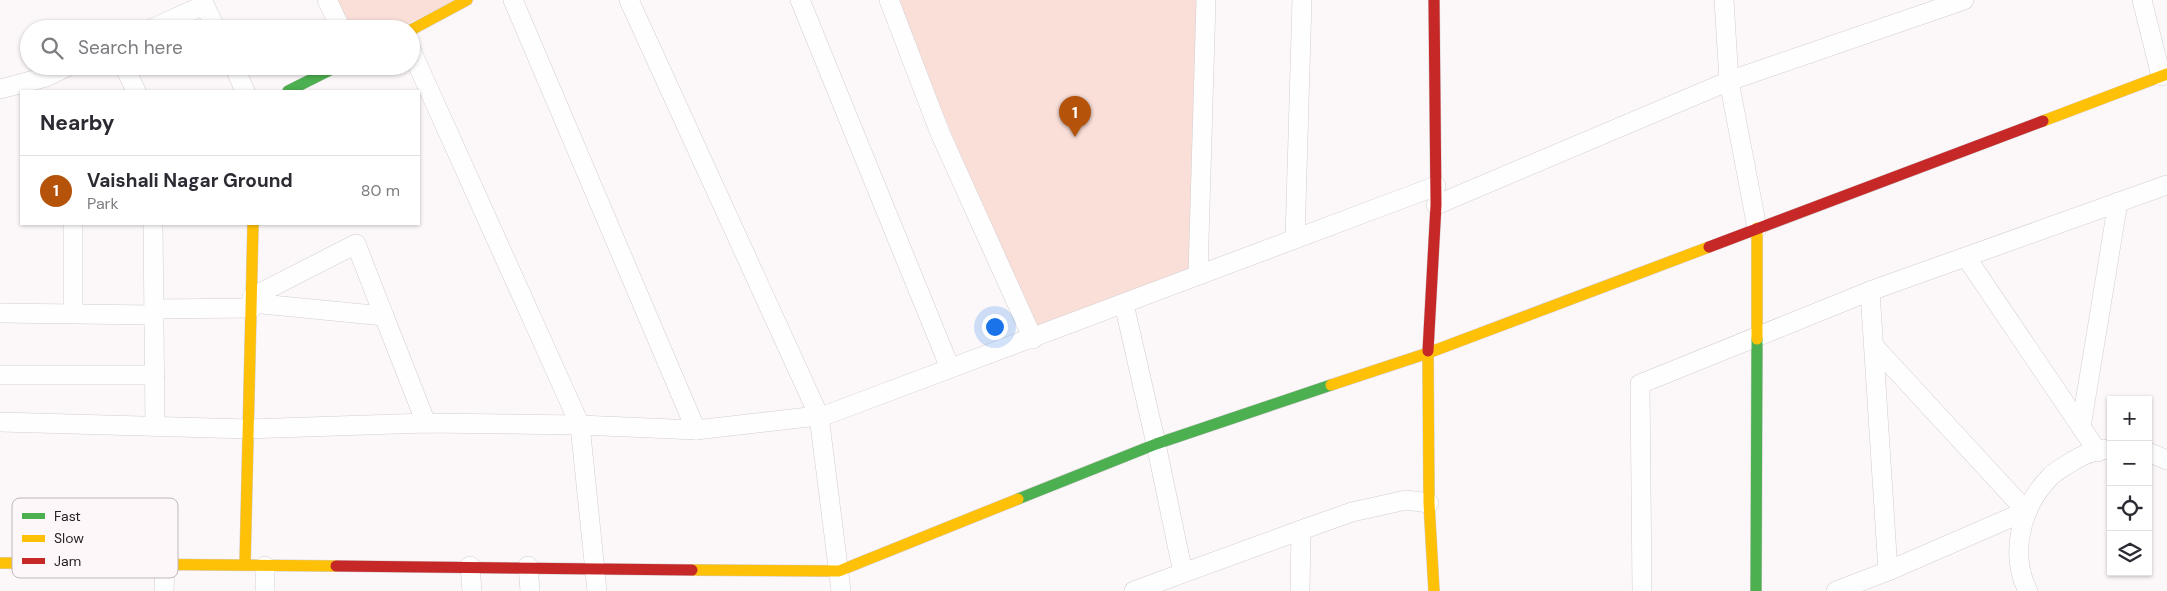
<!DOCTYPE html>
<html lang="en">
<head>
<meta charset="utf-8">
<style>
  :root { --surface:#fff; --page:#f7f7f7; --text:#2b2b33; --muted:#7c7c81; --line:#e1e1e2; --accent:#b45309 }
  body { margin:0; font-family:"DM Sans",sans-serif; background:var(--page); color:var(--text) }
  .controls { position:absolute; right:15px; bottom:15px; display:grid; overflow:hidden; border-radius:0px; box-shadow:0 1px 4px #0004 }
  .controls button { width:45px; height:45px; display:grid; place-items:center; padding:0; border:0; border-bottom:1px solid var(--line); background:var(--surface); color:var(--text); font:25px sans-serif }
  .you { position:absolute; left:994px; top:326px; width:18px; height:18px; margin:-12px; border:4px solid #fff; border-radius:50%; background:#1a73e8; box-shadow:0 0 0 8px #1a73e833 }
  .badge { display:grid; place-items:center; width:32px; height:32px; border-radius:50%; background:var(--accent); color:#fff; font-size:16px; font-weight:700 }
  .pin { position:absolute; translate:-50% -41px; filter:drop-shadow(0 1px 2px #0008) }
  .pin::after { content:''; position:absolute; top:26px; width:18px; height:15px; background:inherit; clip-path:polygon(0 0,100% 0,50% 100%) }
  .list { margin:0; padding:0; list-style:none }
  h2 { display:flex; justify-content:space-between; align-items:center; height:65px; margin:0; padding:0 20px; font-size:21px }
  h2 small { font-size:16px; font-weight:400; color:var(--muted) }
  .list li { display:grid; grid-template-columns:32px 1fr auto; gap:15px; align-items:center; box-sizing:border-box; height:70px; padding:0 20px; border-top:1px solid var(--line) }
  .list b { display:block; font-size:19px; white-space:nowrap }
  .list p { margin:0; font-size:16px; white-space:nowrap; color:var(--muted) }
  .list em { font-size:16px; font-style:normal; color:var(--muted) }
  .icon { flex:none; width:28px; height:28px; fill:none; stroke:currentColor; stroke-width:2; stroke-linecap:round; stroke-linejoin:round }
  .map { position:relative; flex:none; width:2167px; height:591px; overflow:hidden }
  .search { position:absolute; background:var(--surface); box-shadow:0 1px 4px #0004; left:20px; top:20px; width:400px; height:55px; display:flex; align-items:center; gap:12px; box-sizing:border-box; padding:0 18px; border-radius:28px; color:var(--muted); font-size:19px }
  .panel { position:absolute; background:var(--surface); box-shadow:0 1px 4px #0004; left:20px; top:90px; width:400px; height:135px; border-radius:0px }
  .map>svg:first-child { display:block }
  .green { fill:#fadfd9 }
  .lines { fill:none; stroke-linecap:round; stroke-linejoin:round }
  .street-casing { stroke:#d3cdcf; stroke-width:20 }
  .fast-casing { stroke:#d3cdcf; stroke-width:12 }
  .slow-casing { stroke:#d3cdcf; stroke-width:12 }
  .jam-casing { stroke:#d3cdcf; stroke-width:12 }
  .street { stroke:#fffefe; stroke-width:19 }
  .fast { stroke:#4caf50; stroke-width:11 }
  .slow { stroke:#ffc107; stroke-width:11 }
  .jam { stroke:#c62828; stroke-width:11 }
  .key { fill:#fdf7f9; stroke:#beb7b9; stroke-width:1 }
  .key-label { font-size:14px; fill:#2a2124 }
</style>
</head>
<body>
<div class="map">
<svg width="2167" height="591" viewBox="0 0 2167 591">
  <rect width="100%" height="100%" fill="#fcf8fa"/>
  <g class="green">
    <polygon points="334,0 456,0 398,29 347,29"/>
    <polygon points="896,0 1200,0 1195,274 1035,335"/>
  </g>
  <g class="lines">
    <defs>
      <g id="street">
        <polyline points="202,0 216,29"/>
        <polyline points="327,0 341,29"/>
        <polyline points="513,0 696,430"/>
        <polyline points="629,0 819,416 841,591"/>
        <polyline points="800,0 950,368"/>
        <polyline points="889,0 940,133 1033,339"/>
        <polyline points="2142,0 2161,76"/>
        <polyline points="151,29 204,5"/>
        <polyline points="411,50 580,425 597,591"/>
        <polyline points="124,66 136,91"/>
        <polyline points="234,66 245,91"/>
        <polyline points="0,89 46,77 69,66"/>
        <polyline points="1436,205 1729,81 1724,0"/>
        <polyline points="153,224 155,426"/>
        <polyline points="1757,228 1729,81 1964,0"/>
        <polyline points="1295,239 1302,0"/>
        <polyline points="1966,257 2098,452"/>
        <polyline points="1198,275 1206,0"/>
        <polyline points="252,297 356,244 384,316"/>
        <polyline points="252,303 384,316 426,423"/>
        <polyline points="1124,304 1156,444 1183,573"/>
        <polyline points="154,309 252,308"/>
        <polyline points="0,313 154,315"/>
        <polyline points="73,313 73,224"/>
        <polyline points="1873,345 2026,511 1888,571 1870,291 2167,185"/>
        <polyline points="0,375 155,375"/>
        <polyline points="0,422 249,429 426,423 580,425 696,430 826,415 1436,186"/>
        <polyline points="2081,427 2118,202"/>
        <polyline points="2148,452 2167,460"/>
        <polyline points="1301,530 1352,512 1406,500 1429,503"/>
        <polyline points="265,566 265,591"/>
        <polyline points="470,566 472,591"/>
        <polyline points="528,566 530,591"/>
        <polyline points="164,591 165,563"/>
        <polyline points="1134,591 1301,530 1300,591"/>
        <polyline points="1642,591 1640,384 1870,291"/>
        <polyline points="1836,591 1888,571"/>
        <path d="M2028 591C2009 554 2021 507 2049 478 2054 472 2062 468 2068 464 2080 456 2096 449 2111 449"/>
      </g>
      <g id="fast">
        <polyline points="288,91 338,66"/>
        <polyline points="1018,499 1156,444 1331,385"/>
        <polyline points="1756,591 1757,339"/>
      </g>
      <g id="slow">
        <polyline points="411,30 467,0"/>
        <polyline points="2043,121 2167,74"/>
        <polyline points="1757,339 1757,228"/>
        <polyline points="1428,351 1429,503 1434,591"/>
        <polyline points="1331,385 1428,353 1709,247"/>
        <polyline points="0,563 336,566"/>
        <polyline points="245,565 253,224"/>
        <polyline points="692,570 839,571 1018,499"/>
      </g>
      <g id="jam">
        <polyline points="1709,247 2043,121"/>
        <polyline points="1428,351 1436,205 1434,0"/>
        <polyline points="336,566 692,570"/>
      </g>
    </defs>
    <use href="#street" class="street-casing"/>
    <use href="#fast" class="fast-casing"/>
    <use href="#slow" class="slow-casing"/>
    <use href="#jam" class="jam-casing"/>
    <use href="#street" class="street"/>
    <use href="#fast" class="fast"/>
    <use href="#slow" class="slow"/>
    <use href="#jam" class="jam"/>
  </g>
  <rect x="12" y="498" width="166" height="80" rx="8" class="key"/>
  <rect x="22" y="513" width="23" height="6" fill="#4caf50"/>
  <rect x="22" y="535" width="23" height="7" fill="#ffc107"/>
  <rect x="22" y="558" width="23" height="6" fill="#c62828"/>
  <g class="key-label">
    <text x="54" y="521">Fast</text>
    <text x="54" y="543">Slow</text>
    <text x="54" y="566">Jam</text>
  </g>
</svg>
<div class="controls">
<button>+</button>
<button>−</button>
<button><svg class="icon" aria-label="locate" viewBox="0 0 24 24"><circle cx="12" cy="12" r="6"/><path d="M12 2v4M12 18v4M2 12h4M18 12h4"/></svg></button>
<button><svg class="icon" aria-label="layers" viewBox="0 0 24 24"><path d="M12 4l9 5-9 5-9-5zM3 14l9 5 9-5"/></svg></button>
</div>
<div class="you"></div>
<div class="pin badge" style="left:1075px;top:137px">1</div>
<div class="search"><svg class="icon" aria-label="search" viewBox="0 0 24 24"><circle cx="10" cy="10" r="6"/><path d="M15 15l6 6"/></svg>Search here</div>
<section class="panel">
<h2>Nearby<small></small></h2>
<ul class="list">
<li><span class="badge">1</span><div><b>Vaishali Nagar Ground</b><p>Park</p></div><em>80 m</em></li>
</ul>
</section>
</div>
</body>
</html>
